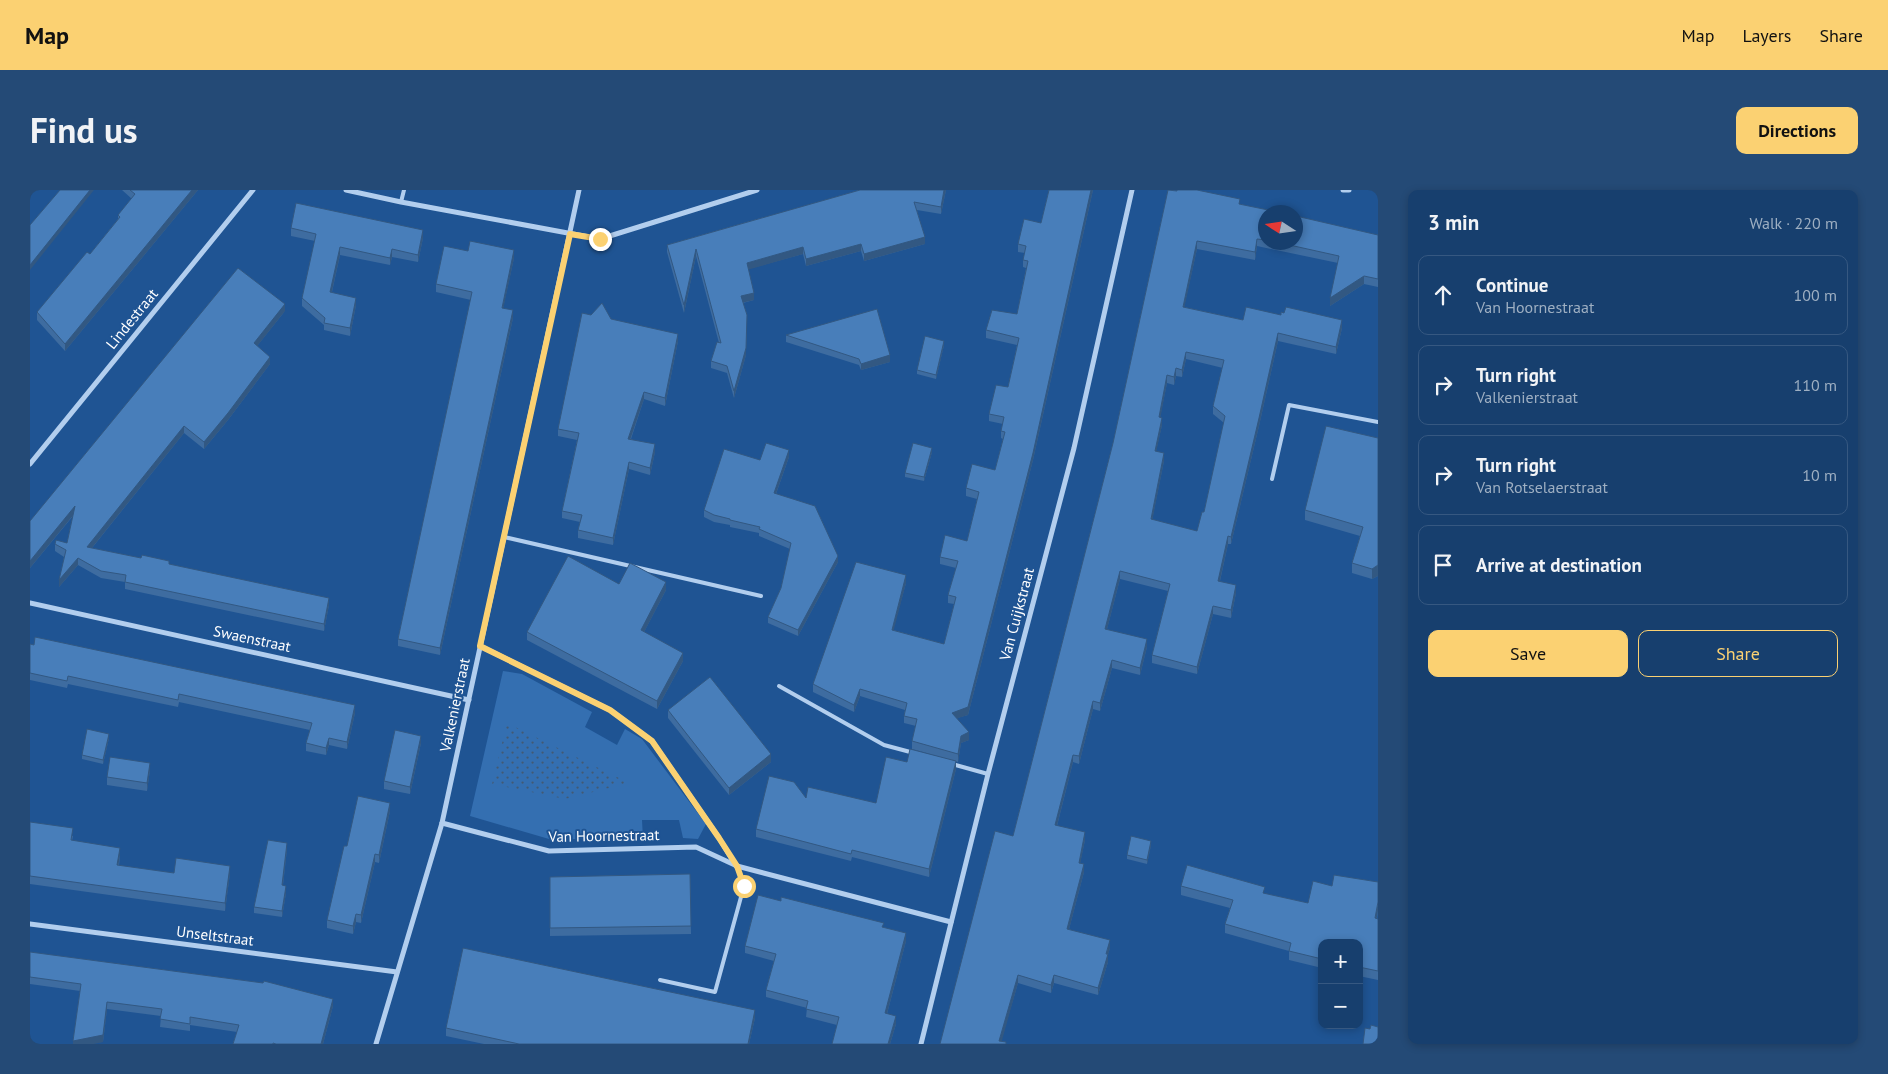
<!DOCTYPE html>
<html lang="en">
<head>
<meta charset="utf-8">
<style>
  :root { --surface:#173f6e; --page:#244a76; --text:#f1f3f6; --muted:#9eafc2; --line:#365881; --accent:#fbd172 }
  body { margin:0; font-family:"PT Sans",sans-serif; background:var(--page); color:var(--text) }
  .controls { position:absolute; right:15px; bottom:15px; display:grid; overflow:hidden; border-radius:10px; box-shadow:0 2px 8px #0003 }
  .controls button { width:45px; height:45px; display:grid; place-items:center; padding:0; border:0; border-bottom:1px solid var(--line); background:var(--surface); color:var(--text); font:25px sans-serif }
  .compass { position:absolute; left:1228px; top:15px; width:45px; height:45px; border-radius:50%; background:var(--surface); box-shadow:0 2px 8px #0003; rotate:282deg }
  .stop { position:absolute; width:15px; height:15px; margin:-11px; border:4px solid #fbd172; border-radius:50%; background:#fff }
  .stop.end { background:#fbd172; border-color:#fff; box-shadow:0 1px 5px #0008 }
  .list { margin:0; padding:0; list-style:none }
  h2 { display:flex; justify-content:space-between; align-items:center; height:65px; margin:0; padding:0 20px; font-size:21px }
  h2 small { font-size:16px; font-weight:400; color:var(--muted) }
  .list li { display:grid; grid-template-columns:32px 1fr auto; gap:15px; align-items:center; box-sizing:border-box; height:80px; margin:0 10px 10px; padding:0 10px; border:1px solid var(--line); border-radius:10px }
  .list b { display:block; font-size:19px; white-space:nowrap }
  .list p { margin:0; font-size:16px; white-space:nowrap; color:var(--muted) }
  .list em { font-size:16px; font-style:normal; color:var(--muted) }
  .actions { display:flex; gap:10px; padding:15px 20px }
  .actions a { flex:1; padding:11px 0; border:1px solid var(--accent); border-radius:10px; text-align:center; font-size:18px; color:var(--accent) }
  .actions .main { background:var(--accent); color:#111 }
  .icon { flex:none; width:28px; height:28px; fill:none; stroke:currentColor; stroke-width:2; stroke-linecap:round; stroke-linejoin:round }
  .map { position:relative; flex:none; width:1348px; height:854px; overflow:hidden; border-radius:10px }
  header { display:flex; align-items:center; gap:30px; box-sizing:border-box; height:70px; padding:0 25px; background:var(--accent); color:#111 }
  header strong { font-size:24px }
  nav { display:flex; gap:28px; margin-inline-start:auto; font-size:18px }
  .intro { display:flex; align-items:center; justify-content:space-between; box-sizing:border-box; height:120px; padding:0 30px }
  h1 { margin:0; font-size:35px }
  .button { padding:12px 22px; border-radius:10px; background:var(--accent); color:#111; font-size:18px; font-weight:700 }
  main { display:flex; gap:30px; padding:0 30px }
  aside { flex:1; background:var(--surface); border-radius:10px; box-shadow:0 2px 8px #0003 }
  .map>svg:first-child { display:block }
  .grass { fill:#346fb1 }
  .park { fill:url(#park-dots) }
  .lines { fill:none; stroke-linecap:round; stroke-linejoin:round }
  .lane { stroke:#b2ceee; stroke-width:4 }
  .street { stroke:#b2ceee; stroke-width:5 }
  .wall { fill:#3e6ca0; fill-rule:evenodd }
  .shaded-wall { fill:#325882 }
  .building { fill:#487eba; stroke:#325882; fill-rule:evenodd }
  .route { stroke:#fbd172; stroke-width:6 }
  .labels { text-anchor:middle; stroke-width:4; stroke-linejoin:round; paint-order:stroke }
  .street-label { font-size:15px; fill:#fff; stroke:#1f5493 }
</style>
</head>
<body>
<header>
<strong>Map</strong>
<nav><a>Map</a><a>Layers</a><a>Share</a></nav>
</header>
<div class="intro"><h1>Find us</h1><a class="button">Directions</a></div>
<main>
<div class="map">
<svg width="1348" height="854" viewBox="0 0 1348 854">
  <defs>
    <pattern id="park-dots" width="8" height="8" patternUnits="userSpaceOnUse" patternTransform="scale(1.25)"><rect width="8" height="8" fill="#346fb1"/><path d="M2 2h.1M6 6h.1" fill="none" stroke="#425a74" stroke-width="1.8" stroke-linecap="round"/></pattern>
  </defs>
  <rect width="100%" height="100%" fill="#1f5493"/>
  <polygon class="grass" points="473,481 492,484 562,522 555,537 587,555 595,539 612,549 676,634 668,649 653,648 649,630 612,630 613,649 519,649 440,626"/>
  <polygon class="park" points="477,533 599,593 535,609 462,594"/>
  <g class="lines">
    <g class="lane">
      <polyline points="371,12 374,0"/>
      <polyline points="1242,289 1259,215 1348,232"/>
      <polyline points="474,347 731,406"/>
      <polyline points="749,496 854,555 884,563"/>
      <polyline points="922,574 958,584"/>
      <polyline points="630,790 685,802 714,696 707,676"/>
    </g>
    <g class="street">
      <polyline points="316,0 371,12 570,49 727,0"/>
      <polyline points="1313,0 1319,0"/>
      <polyline points="0,274 223,0"/>
      <polyline points="0,413 439,510"/>
      <polyline points="450,456 580,520 622,551 689,648 706,676"/>
      <polyline points="412,633 519,661 666,657 707,676 921,732"/>
      <polyline points="0,734 367,782"/>
      <polyline points="346,854 412,633 549,0"/>
      <polyline points="891,854 958,584 1044,258 1102,0"/>
    </g>
  </g>
  <g class="wall">
    <polygon points="92,0 168,0 35,161 7,130 7,122 60,64 88,29 88,25 102,9"/>
    <polygon points="830,0 916,0 911,24 887,20 895,54 834,71 831,61 776,76 773,64 718,79 724,110 713,113 716,165 704,208 697,183 681,178 681,171 689,153 666,66 654,123 637,62 637,55"/>
    <polygon points="1019,0 1063,0 1003,270 938,525 927,528 939,550 931,553 928,572 882,559 882,551 886,536 874,533 874,526 875,520 830,506 824,522 783,502 783,494 876,393 863,440 914,454 924,414 918,413 918,405 926,378 910,374 910,367 937,351 947,309 936,306 936,298 965,280 973,249 971,248 971,241 973,234 959,231 959,224 978,197 987,155 956,148 956,140 987,124 996,78 993,77 993,70 995,63 988,62 988,54 1011,33"/>
    <path d="M1138 0 1210 14 1236 22V52H1266L1348 45V97L1334 94 1300 116 1308 73 1227 56 1225 70 1167 59 1154 117 1213 130 1312 138 1306 164 1248 151 1229 236 1201 354H1198L1190 391 1206 403 1201 428 1183 424 1167 484 1122 473V465L1138 401 1090 389 1077 439 1117 457 1110 485 1082 478 1070 521 1063 519 1049 574 1043 572 1027 636 1055 650 1050 673 1054 682 1039 739 1080 758 1078 764V772L1068 805 1024 793 1021 803 988 793 971 851 976 854H910L983 646 1083 253ZM1156 169 1193 178 1183 216V224L1194 233 1174 322 1167 341 1122 330 1134 271 1126 261 1132 235 1130 227 1137 193 1144 195 1146 186 1152 187Z"/>
    <polygon points="261,38 393,48 388,72 362,67 360,75 310,65 302,102 326,115 320,146 294,140 294,135 272,116 272,108 285,51 261,46"/>
    <polygon points="438,61 484,68 473,118 483,128 410,465 368,456 368,449 441,110 406,102 406,94"/>
    <polygon points="255,121 227,156 240,174 198,230 174,259 154,243 62,358 139,374 299,415 294,441 95,399 95,392 71,388 48,375 29,397 34,367 25,361 25,354 37,353 43,326 0,378 0,331"/>
    <polygon points="581,129 648,151 635,216 614,209 601,249 625,262 620,285 599,279 583,355 548,348 548,340 550,332 532,328 532,321 547,250 528,246 528,239"/>
    <polygon points="756,145 860,172 831,180 829,175 756,152"/>
    <polygon points="914,155 906,189 887,184 887,180"/>
    <polygon points="1348,248 1348,386 1342,389 1322,383 1322,373 1330,346 1275,330 1275,320"/>
    <polygon points="902,262 894,291 875,287 875,283"/>
    <polygon points="759,267 746,304 808,372 768,446 738,433 738,427 751,398 760,359 729,346 729,343 700,337 700,335 684,332 674,327 674,320 730,270"/>
    <polygon points="589,394 636,400 614,442 653,471 627,519 497,450 497,442"/>
    <polygon points="0,454 325,523 317,559 299,555 296,565 276,561 276,553 280,540 149,512 148,517 38,494 37,498 0,490"/>
    <polygon points="638,520 741,572 699,605 638,528"/>
    <polygon points="79,548 73,574 52,569 52,565"/>
    <polygon points="391,553 380,604 354,599 354,591"/>
    <polygon points="877,572 926,579 899,687 822,667 821,671 726,647 726,639 776,608 846,613"/>
    <polygon points="120,580 117,601 77,595 77,587"/>
    <polygon points="360,621 349,673 345,672 331,733 326,732 323,744 297,738 297,730 317,656"/>
    <polygon points="0,632 43,646 42,651 90,665 89,676 144,683 200,683 195,721 0,694"/>
    <polygon points="1121,655 1117,674 1097,669 1097,665"/>
    <polygon points="257,659 253,695 256,703 252,727 224,723 224,717"/>
    <polygon points="660,684 661,744 520,746 520,687"/>
    <polygon points="1348,692 1348,721 1347,729 1348,729 1348,790 1329,786 1329,753 1292,753 1292,778 1259,770 1259,761 1195,743 1195,734 1200,718 1151,705 1151,696 1235,704 1278,713 1302,696"/>
    <polygon points="854,737 876,751 857,824 866,834 860,854 802,854 807,835 776,827 777,818 736,807 736,800 744,771 715,763 715,756"/>
    <polygon points="0,762 303,816 293,854 203,854 207,842 160,835 160,841 130,837 131,826 77,819 73,852 43,854 50,801 0,794"/>
    <polygon points="725,828 719,854 454,854 416,846 416,838"/>
  </g>
  <g class="shaded-wall">
    <polygon points="60,0 64,0 0,80 0,75"/>
    <polygon points="162,0 168,0 35,161 35,154"/>
    <polygon points="914,0 916,0 911,24 911,17"/>
    <polygon points="1061,0 1063,0 1003,270 938,525 922,530 922,523"/>
    <polygon points="393,40 393,48 388,72 388,65"/>
    <polygon points="895,47 895,54 834,71 834,64"/>
    <polygon points="1227,49 1227,56 1225,70 1225,62"/>
    <polygon points="1167,51 1167,59 1153,124 1153,117"/>
    <polygon points="831,54 831,61 776,76 776,69"/>
    <polygon points="310,57 310,65 300,110 300,102"/>
    <polygon points="773,57 773,64 717,80 717,73"/>
    <polygon points="362,59 362,67 360,75 360,68"/>
    <polygon points="666,59 666,66 654,123 654,115"/>
    <polygon points="484,60 484,68 472,125 472,118"/>
    <polygon points="1334,86 1334,94 1300,116 1300,108"/>
    <polygon points="724,103 724,110 711,113 711,106"/>
    <polygon points="326,108 326,115 320,146 320,138"/>
    <polygon points="255,114 255,121 224,160 224,153"/>
    <polygon points="483,120 483,128 410,465 410,458"/>
    <polygon points="717,125 716,165 704,208 704,201"/>
    <polygon points="1312,130 1312,138 1306,164 1306,157"/>
    <polygon points="1248,143 1248,151 1229,236 1201,354 1201,347"/>
    <polygon points="648,144 648,151 635,216 635,208"/>
    <polygon points="914,151 914,155 906,189 906,185"/>
    <polygon points="1156,162 1156,169 1152,187 1152,180"/>
    <polygon points="860,165 860,172 831,180 831,174"/>
    <polygon points="240,167 240,174 198,230 174,259 174,252"/>
    <polygon points="1146,178 1146,186 1144,195 1144,187"/>
    <polygon points="1137,185 1137,193 1129,235 1129,227"/>
    <polygon points="614,202 614,209 598,256 598,249"/>
    <polygon points="1132,228 1132,235 1125,268 1125,261"/>
    <polygon points="154,236 154,243 57,364 57,357"/>
    <polygon points="625,254 625,262 620,285 620,278"/>
    <polygon points="902,258 902,262 894,291 894,287"/>
    <polygon points="759,260 759,267 744,309 744,303"/>
    <polygon points="1134,263 1134,271 1121,337 1121,329"/>
    <polygon points="599,272 599,279 583,355 583,348"/>
    <polygon points="45,316 45,323 0,378 0,371"/>
    <polygon points="1198,346 1198,354 1188,399 1188,391"/>
    <polygon points="808,366 808,372 768,446 768,440"/>
    <polygon points="48,368 48,375 29,397 29,390"/>
    <polygon points="1348,375 1348,386 1342,389 1342,379"/>
    <polygon points="1090,381 1090,389 1075,447 1075,439"/>
    <polygon points="876,385 876,393 862,447 862,440"/>
    <polygon points="636,392 636,400 611,448 611,440"/>
    <polygon points="1206,395 1206,403 1201,428 1201,420"/>
    <polygon points="299,408 299,415 294,441 294,434"/>
    <polygon points="1183,416 1183,424 1167,484 1167,477"/>
    <polygon points="1117,449 1117,457 1110,485 1110,478"/>
    <polygon points="653,463 653,471 627,519 627,511"/>
    <polygon points="1082,470 1082,478 1070,521 1070,513"/>
    <polygon points="830,499 830,506 824,522 824,515"/>
    <polygon points="1063,511 1063,519 1049,574 1049,566"/>
    <polygon points="325,515 325,523 317,559 317,552"/>
    <polygon points="939,542 939,550 931,553 928,572 928,564 931,546"/>
    <polygon points="79,544 79,548 73,574 73,570"/>
    <polygon points="391,546 391,553 380,604 380,597"/>
    <polygon points="299,548 299,555 296,565 296,558"/>
    <polygon points="741,564 741,572 699,605 699,598"/>
    <polygon points="1043,565 1043,572 1025,643 1025,635"/>
    <polygon points="926,571 926,579 899,687 899,679"/>
    <polygon points="120,573 120,580 117,601 117,593"/>
    <polygon points="360,613 360,621 349,673 349,665"/>
    <polygon points="1055,642 1055,650 1049,680 1049,673"/>
    <polygon points="1121,651 1121,655 1117,674 1117,670"/>
    <polygon points="257,653 257,659 252,702 252,695"/>
    <polygon points="90,658 90,665 87,683 87,675"/>
    <polygon points="345,664 345,672 331,733 331,725"/>
    <polygon points="1054,674 1054,682 1037,747 1037,739"/>
    <polygon points="200,676 200,683 195,721 195,713"/>
    <polygon points="256,696 256,703 252,727 252,721"/>
    <polygon points="1348,712 1348,721 1345,737 1345,728"/>
    <polygon points="326,724 326,732 323,744 323,736"/>
    <polygon points="876,743 876,751 855,831 855,823"/>
    <polygon points="1080,750 1080,758 1077,768 1078,764 1078,772 1068,805 1068,798"/>
    <polygon points="988,785 988,793 971,854 969,851"/>
    <polygon points="1024,785 1024,793 1021,803 1021,795"/>
    <polygon points="303,809 303,816 293,854 291,854"/>
    <polygon points="77,812 77,819 73,852 64,854 43,854 43,851"/>
    <polygon points="725,820 725,828 719,854 718,854"/>
    <polygon points="866,826 866,834 860,854 858,854"/>
  </g>
  <g class="building">
    <polygon points="30,0 60,0 0,75 0,35"/>
    <polygon points="100,0 162,0 35,154 7,122 57,62 60,64 90,27 88,25 105,4"/>
    <polygon points="830,0 914,0 911,17 884,12 895,47 834,64 831,54 776,69 773,57 717,73 724,103 711,106 717,125 716,158 704,201 697,176 681,171 687,152 691,153 666,59 654,115 637,55"/>
    <polygon points="1019,0 1061,0 1003,263 938,517 922,523 939,542 931,546 928,564 882,551 887,529 874,526 877,513 830,499 824,515 783,494 826,372 876,385 862,440 914,454 926,407 918,405 928,371 910,367 915,345 937,351 949,302 936,298 942,274 965,280 975,242 971,241 974,227 959,224 966,195 978,197 989,148 956,140 962,120 987,124 998,71 993,70 996,56 988,54 994,29 1011,33"/>
    <path d="M1138 0 1147 1V0H1167L1210 9 1209 14 1248 22H1236V50L1227 49 1225 62 1167 51 1153 117 1213 130 1216 117 1251 125V122L1254 123 1256 117 1312 130 1306 157 1248 143 1229 228 1201 347 1198 346 1188 391 1206 395 1201 420 1183 416 1167 477 1122 465 1140 394 1090 381 1075 439 1117 449 1110 478 1082 470 1070 513 1063 511 1049 566 1043 565 1025 635 1055 642 1049 673 1054 674 1037 739 1080 750 1076 764H1078L1068 798 1024 785 1021 795 988 785 969 851 976 852V854H910L965 641 983 646 1083 253ZM1156 162 1194 170 1183 216 1195 226 1174 322H1172L1167 341 1121 329 1134 263 1125 261 1132 228 1129 227 1137 185 1144 187 1146 178 1152 180Z"/>
    <polygon points="266,13 393,40 388,65 362,59 360,68 310,57 300,102 326,108 320,138 294,133 295,128 272,108 286,44 261,38"/>
    <polygon points="1266,26 1348,45 1348,89 1334,86 1300,108 1309,66 1246,52 1266,52"/>
    <polygon points="440,51 484,60 472,118 483,120 410,458 368,449 442,102 406,94 414,56 438,61"/>
    <polygon points="208,78 255,114 224,153 240,167 198,223 174,252 154,236 57,357 111,368 112,365 139,371 139,374 299,408 294,434 95,392 96,385 71,381 48,368 29,390 36,360 25,354 26,350 37,353 45,316 0,371 0,331"/>
    <polygon points="572,113 581,129 648,144 635,208 614,202 598,249 625,254 620,278 599,272 583,348 548,340 552,325 532,321 549,243 528,239 552,123 561,125"/>
    <polygon points="847,119 860,165 831,174 829,169 756,145"/>
    <polygon points="895,146 914,151 906,185 887,180"/>
    <polygon points="1296,236 1348,248 1348,375 1342,379 1322,373 1333,337 1275,320"/>
    <polygon points="736,253 759,260 744,303 785,316 808,366 768,440 738,427 751,398 761,353 729,339 730,337 700,330 700,329 684,325 674,320 694,259 730,270"/>
    <polygon points="883,253 902,258 894,287 875,283"/>
    <polygon points="538,366 589,394 600,373 636,392 611,440 653,463 627,511 497,442"/>
    <polygon points="5,447 325,515 317,552 299,548 296,558 276,553 282,533 149,504 148,510 38,486 37,491 0,483 0,454 4,455"/>
    <polygon points="680,487 741,564 699,598 638,520"/>
    <polygon points="57,539 79,544 73,570 52,565"/>
    <polygon points="365,540 391,546 380,597 354,591"/>
    <polygon points="880,559 926,571 899,679 822,660 821,664 726,639 739,586 764,592 776,608 778,597 846,613 856,567 877,572"/>
    <polygon points="80,567 120,573 117,593 77,587"/>
    <polygon points="328,606 360,613 349,665 345,664 331,725 326,724 323,736 297,730 314,656 317,656"/>
    <polygon points="0,632 43,638 41,650 90,658 87,675 144,683 146,668 200,676 195,713 0,686"/>
    <polygon points="1101,646 1121,651 1117,670 1097,665"/>
    <polygon points="238,650 257,653 252,695 256,696 252,721 224,717"/>
    <polygon points="1157,675 1235,697 1233,703 1278,713 1283,691 1302,696 1304,685 1348,692 1348,712 1345,728 1348,729 1348,781 1329,777 1329,753 1292,753 1292,769 1259,761 1261,753 1195,734 1203,710 1151,696"/>
    <polygon points="660,684 661,736 520,738 520,687"/>
    <polygon points="728,705 751,711 751,707 854,733 852,737 876,743 855,823 866,826 858,854 802,854 809,827 776,819 778,811 736,800 746,764 715,756"/>
    <polygon points="433,758 725,820 718,854 489,854 416,838"/>
    <polygon points="0,762 233,793 234,791 303,809 291,854 246,854 243,853 243,854 203,854 209,835 160,827 160,834 130,829 132,819 77,812 73,845 43,851 51,794 0,787"/>
    <polygon points="1341,835 1348,837 1348,854 1333,854 1335,838 1340,839"/>
  </g>
  <g class="lines">
    <polyline class="route" points="570,49 540,44 450,456 580,520 622,551 689,648 707,676 714,696"/>
  </g>
  <g class="labels">
    <g class="street-label">
      <text transform="translate(102 129) rotate(-51)" y="5">Lindestraat</text>
      <text transform="translate(987 424) rotate(-75)" y="5">Van Cuijkstraat</text>
      <text transform="translate(222 449) rotate(12)" y="5">Swaenstraat</text>
      <text transform="translate(425 515) rotate(-78)" y="5">Valkenierstraat</text>
      <text transform="translate(574 646) rotate(-1)" y="5">Van Hoornestraat</text>
      <text transform="translate(185 746) rotate(7)" y="5">Unseltstraat</text>
    </g>
  </g>
</svg>
<div class="controls">
<button>+</button>
<button>−</button>
</div>
<svg class="compass" viewBox="-18 -18 36 36"><path d="M0-13l5 13h-10z" fill="#e53935"/><path d="M0 13l5-13h-10z" fill="#9eafc2"/></svg>
<div class="stop" style="left:714px;top:696px"></div>
<div class="stop end" style="left:570px;top:49px"></div>
</div>
<aside>
<h2>3 min<small>Walk · 220 m</small></h2>
<ul class="list">
<li><svg class="icon" aria-label="ahead" viewBox="0 0 24 24"><path d="M12 20V5M6 11l6-6 6 6"/></svg><div><b>Continue</b><p>Van Hoornestraat</p></div><em>100 m</em></li>
<li><svg class="icon" aria-label="right" viewBox="0 0 24 24"><path d="M7 20v-9h11M14 6l5 5-5 5"/></svg><div><b>Turn right</b><p>Valkenierstraat</p></div><em>110 m</em></li>
<li><svg class="icon" aria-label="right" viewBox="0 0 24 24"><path d="M7 20v-9h11M14 6l5 5-5 5"/></svg><div><b>Turn right</b><p>Van Rotselaerstraat</p></div><em>10 m</em></li>
<li><svg class="icon" aria-label="arrive" viewBox="0 0 24 24"><path d="M6 21V4h12l-3 4 3 4H6"/></svg><div><b>Arrive at destination</b></div></li>
</ul>
<div class="actions"><a class="main">Save</a><a>Share</a></div>
</aside>
</main>
</body>
</html>
